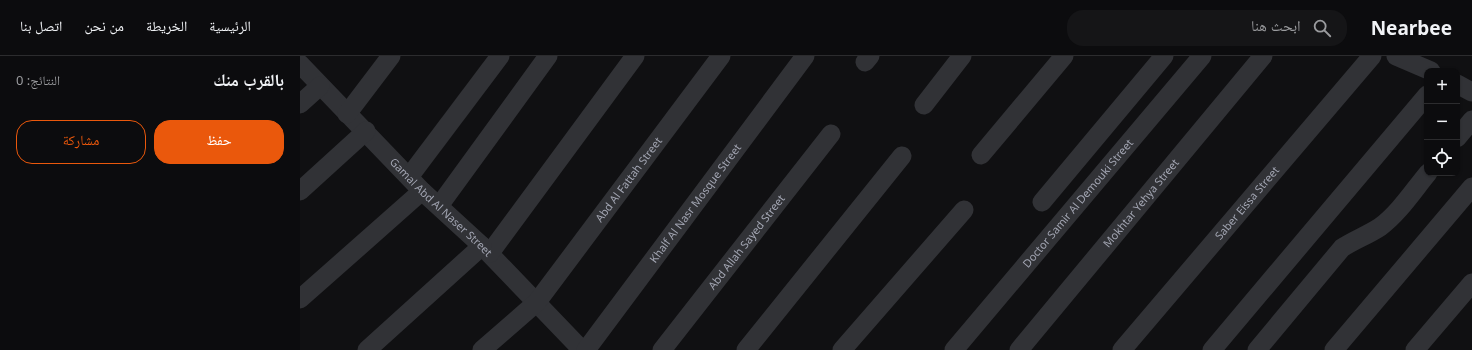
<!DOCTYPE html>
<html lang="ar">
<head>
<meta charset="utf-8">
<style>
  :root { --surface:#0c0c0e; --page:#151517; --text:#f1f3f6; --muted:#9a9b9e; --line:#2c2c2e; --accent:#ea580c }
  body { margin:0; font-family:"Noto Sans","Noto Naskh Arabic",sans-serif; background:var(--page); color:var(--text); direction:rtl }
  .controls { position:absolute; right:12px; top:12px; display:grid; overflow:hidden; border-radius:8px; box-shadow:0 1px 3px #0004 }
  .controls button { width:36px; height:36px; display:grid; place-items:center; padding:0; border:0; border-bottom:1px solid var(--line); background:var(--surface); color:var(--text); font:20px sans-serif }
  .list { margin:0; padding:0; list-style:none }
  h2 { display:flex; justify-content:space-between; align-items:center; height:52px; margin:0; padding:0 16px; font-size:17px }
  h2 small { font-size:13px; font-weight:400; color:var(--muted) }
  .actions { display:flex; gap:8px; padding:12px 16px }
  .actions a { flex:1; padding:9px 0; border:1px solid var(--accent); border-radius:16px; text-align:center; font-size:14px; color:var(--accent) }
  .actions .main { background:var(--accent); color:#fff }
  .icon { flex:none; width:22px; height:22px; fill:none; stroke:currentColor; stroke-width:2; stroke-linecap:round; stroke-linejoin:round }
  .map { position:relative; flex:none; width:1172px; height:294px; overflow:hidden; direction:ltr }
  header { display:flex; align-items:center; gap:24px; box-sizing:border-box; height:56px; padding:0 20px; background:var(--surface); border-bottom:1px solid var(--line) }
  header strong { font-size:19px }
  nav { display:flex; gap:22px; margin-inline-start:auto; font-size:14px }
  .search { width:280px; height:36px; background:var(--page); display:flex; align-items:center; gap:10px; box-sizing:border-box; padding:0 14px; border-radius:16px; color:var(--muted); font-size:15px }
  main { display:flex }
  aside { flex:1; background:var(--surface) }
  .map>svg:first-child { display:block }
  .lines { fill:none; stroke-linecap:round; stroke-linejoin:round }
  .minor { stroke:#313236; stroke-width:19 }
  .labels { text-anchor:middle; stroke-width:3.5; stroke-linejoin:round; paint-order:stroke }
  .street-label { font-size:11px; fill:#a2a5b2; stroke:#0b0b0d }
</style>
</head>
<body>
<header>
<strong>Nearbee</strong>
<div class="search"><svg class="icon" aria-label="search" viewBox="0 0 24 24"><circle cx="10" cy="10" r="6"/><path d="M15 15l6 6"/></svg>ابحث هنا</div>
<nav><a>الرئيسية</a><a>الخريطة</a><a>من نحن</a><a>اتصل بنا</a></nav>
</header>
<main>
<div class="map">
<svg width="1172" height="294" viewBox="0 0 1172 294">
  <rect width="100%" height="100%" fill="#101012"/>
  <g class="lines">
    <g class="minor">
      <polyline points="1096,0 1131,15"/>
      <polyline points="565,6 570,0"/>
      <path id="s1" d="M0 8 122 135 182 190 282 294"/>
      <polyline points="1157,28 1172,36"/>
      <polyline points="0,48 20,30"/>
      <polyline points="624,49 662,0"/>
      <polyline points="47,58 91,0"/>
      <polyline points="1157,82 1172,64"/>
      <polyline points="681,99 764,0"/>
      <polyline points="109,121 200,0"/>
      <polyline points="0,135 66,75"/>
      <polyline points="742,146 864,0"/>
      <polyline points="139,150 248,0"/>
      <polyline points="190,197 335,0"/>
      <polyline points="0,243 122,135"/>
      <polyline points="67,294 182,190"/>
      <path id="s2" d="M182 294 237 246 421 0"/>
      <path id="s3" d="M286 294 505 0"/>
      <path id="s4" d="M362 294 531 78"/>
      <polyline points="446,294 602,100"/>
      <polyline points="542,294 664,154"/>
      <path id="s5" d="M654 294 902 0"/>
      <path id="s6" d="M719 294 963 0"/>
      <path id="s7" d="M822 294 1072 0"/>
      <polyline points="912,294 1127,39"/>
      <path d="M957 294 1042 192C1054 184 1068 179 1080 171 1099 157 1113 135 1128 117"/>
      <polyline points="1034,294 1172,131"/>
      <polyline points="1115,294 1172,227"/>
    </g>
  </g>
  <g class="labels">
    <g class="street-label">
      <text dy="4" stroke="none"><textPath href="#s2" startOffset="226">Abd Al Fattah Street</textPath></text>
      <text dy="4" stroke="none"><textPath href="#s3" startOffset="183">Khalf Al Nasr Mosque Street</textPath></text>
      <text dy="4" stroke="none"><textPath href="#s5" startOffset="192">Doctor Samir Al Demouki Street</textPath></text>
      <text dy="4" stroke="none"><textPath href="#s6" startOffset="191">Mokhtar Yehya Street</textPath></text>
      <text dy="4" stroke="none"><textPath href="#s7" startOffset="193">Saber Eissa Street</textPath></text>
      <text dy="4" stroke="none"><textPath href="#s1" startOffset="201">Gamal Abd Al Naser Street</textPath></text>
      <text dy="4" stroke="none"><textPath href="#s4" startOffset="137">Abd Allah Sayed Street</textPath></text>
    </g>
  </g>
</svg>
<div class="controls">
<button>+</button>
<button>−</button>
<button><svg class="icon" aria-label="locate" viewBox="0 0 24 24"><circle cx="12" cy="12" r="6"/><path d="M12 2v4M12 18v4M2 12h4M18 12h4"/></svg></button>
</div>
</div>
<aside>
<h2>بالقرب منك<small>النتائج: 0</small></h2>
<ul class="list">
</ul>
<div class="actions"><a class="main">حفظ</a><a>مشاركة</a></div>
</aside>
</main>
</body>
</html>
